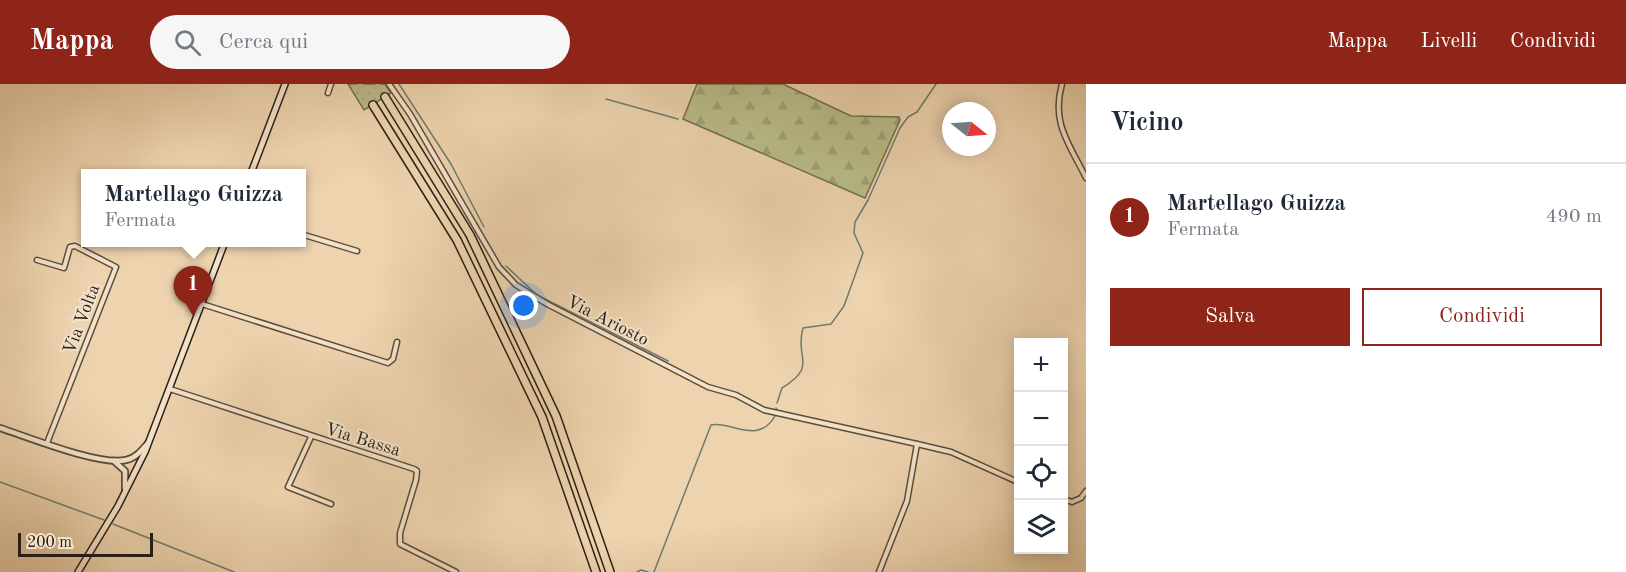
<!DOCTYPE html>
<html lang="it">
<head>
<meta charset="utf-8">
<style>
  :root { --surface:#fff; --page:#f6f6f7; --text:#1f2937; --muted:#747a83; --line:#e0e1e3; --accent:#8f2418 }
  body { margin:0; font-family:"Old Standard TT",serif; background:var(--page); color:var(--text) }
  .controls { position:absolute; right:18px; bottom:18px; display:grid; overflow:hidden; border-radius:0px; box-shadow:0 3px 15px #0003 }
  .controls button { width:54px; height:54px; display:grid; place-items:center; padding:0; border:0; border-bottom:2px solid var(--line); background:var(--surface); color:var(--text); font:30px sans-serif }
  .compass { position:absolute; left:942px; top:18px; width:54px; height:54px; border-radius:50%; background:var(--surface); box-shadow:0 3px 15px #0003; rotate:107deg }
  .scale { position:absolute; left:18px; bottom:15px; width:135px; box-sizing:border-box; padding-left:6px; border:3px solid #2b2016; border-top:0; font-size:16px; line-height:21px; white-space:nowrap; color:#2b2016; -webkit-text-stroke:4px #f3e2ca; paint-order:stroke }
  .you { position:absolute; left:524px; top:222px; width:21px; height:21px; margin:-15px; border:4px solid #fff; border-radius:50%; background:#1a73e8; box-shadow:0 0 0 9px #1a73e833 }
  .badge { display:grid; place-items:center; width:39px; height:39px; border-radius:50%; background:var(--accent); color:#fff; font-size:20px; font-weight:700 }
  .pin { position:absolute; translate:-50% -50px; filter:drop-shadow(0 2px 3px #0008) }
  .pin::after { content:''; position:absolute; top:32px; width:21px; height:18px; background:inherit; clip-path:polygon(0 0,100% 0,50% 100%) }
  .popup { position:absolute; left:81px; top:85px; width:225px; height:78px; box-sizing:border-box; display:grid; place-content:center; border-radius:0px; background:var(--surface); filter:drop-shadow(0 2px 4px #0005); font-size:20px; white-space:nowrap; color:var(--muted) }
  .popup b { font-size:22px; color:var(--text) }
  .popup::after { content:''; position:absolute; left:50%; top:100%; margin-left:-12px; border:12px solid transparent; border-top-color:var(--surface) }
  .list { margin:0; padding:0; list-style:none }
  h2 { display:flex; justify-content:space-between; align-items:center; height:78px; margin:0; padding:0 24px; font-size:26px }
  h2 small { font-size:20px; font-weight:400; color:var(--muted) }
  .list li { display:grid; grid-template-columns:39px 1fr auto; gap:18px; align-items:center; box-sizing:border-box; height:108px; padding:0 24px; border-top:2px solid var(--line) }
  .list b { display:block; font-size:22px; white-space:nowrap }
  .list p { margin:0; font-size:20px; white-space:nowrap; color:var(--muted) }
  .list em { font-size:20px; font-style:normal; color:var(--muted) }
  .actions { display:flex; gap:12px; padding:18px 24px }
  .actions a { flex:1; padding:14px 0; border:2px solid var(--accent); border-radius:0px; text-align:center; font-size:21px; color:var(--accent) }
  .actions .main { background:var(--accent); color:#fff }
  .icon { flex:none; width:33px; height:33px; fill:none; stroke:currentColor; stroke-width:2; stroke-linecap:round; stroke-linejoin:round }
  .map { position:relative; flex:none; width:1086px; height:488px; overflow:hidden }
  header { display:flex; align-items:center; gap:36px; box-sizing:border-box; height:84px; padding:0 30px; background:var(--accent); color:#fff }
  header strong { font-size:28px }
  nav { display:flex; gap:33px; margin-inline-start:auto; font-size:21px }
  .search { width:420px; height:54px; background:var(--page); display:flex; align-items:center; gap:15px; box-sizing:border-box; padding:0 21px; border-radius:33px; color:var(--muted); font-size:22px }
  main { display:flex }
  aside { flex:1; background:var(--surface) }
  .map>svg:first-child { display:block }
  .grass { fill:url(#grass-dots); stroke:#726e50; stroke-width:1.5 }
  .forest { fill:url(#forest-firs); stroke:#726e50; stroke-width:1.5 }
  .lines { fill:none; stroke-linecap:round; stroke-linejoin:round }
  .stream { stroke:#6d7b6f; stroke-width:1.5 }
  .motorway-tunnel { stroke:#c6af90; stroke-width:7; stroke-dasharray:7 3.5; stroke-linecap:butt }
  .minor-casing { stroke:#5c4d3c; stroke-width:7 }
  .tertiary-casing { stroke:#5c4d3c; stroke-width:8 }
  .secondary-casing { stroke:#2b2016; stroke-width:8 }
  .motorway-casing { stroke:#2b2016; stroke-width:10 }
  .minor { stroke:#f3e2ca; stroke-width:4 }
  .tertiary { stroke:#f3e2ca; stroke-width:4.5 }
  .secondary { stroke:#f3e2ca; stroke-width:5 }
  .motorway { stroke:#edd3ae; stroke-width:7 }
  .labels { text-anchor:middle; stroke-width:4.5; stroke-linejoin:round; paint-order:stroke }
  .street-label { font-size:18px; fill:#2b2016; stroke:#f3e2ca }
</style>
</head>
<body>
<header>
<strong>Mappa</strong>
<div class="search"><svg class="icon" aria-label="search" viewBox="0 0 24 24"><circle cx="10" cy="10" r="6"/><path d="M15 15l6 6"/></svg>Cerca qui</div>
<nav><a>Mappa</a><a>Livelli</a><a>Condividi</a></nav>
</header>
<main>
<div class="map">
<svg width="1086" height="488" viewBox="0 0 1086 488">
  <defs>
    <pattern id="grass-dots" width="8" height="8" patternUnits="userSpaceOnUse" patternTransform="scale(1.5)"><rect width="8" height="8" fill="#b9bc89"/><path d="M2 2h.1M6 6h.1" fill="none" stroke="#9fa176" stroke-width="1.8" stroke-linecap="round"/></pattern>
    <pattern id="forest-firs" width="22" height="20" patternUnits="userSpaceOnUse" patternTransform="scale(1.5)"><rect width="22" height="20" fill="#b9bc89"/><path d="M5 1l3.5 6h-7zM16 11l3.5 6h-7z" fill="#9fa176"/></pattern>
  </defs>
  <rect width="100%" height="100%" fill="#edd3ae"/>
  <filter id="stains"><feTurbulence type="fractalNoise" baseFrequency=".00333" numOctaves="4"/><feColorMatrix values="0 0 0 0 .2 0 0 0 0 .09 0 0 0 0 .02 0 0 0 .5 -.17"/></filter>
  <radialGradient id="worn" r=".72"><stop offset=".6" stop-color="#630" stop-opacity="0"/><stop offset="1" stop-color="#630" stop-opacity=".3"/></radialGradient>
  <polygon class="grass" points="348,0 385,0 391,9 364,26"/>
  <polygon class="forest" points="697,0 783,0 851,32 899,33 900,36 865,114 683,35"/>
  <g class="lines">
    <g class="stream">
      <polyline points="399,0 451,80 484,143"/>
      <polyline points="606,15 678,35"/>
      <polyline points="506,182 537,211 668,277"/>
      <path d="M777 319 782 304C819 281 794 275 803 244L831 240 844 222 863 169 854 149 855 138 868 116 900 44 908 33 917 28 936 0"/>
      <polyline points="776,324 777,326"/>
      <polyline points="0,398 104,436"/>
      <polyline points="113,440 234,488"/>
      <polyline points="637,488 641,486 648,488"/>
      <path d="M654 488 711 341C730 336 758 362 775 332"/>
    </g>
    <g class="motorway-tunnel">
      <polyline points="358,0 373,21"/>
      <polyline points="376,0 385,13"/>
    </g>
    <defs>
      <g id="minor">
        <polyline points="389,0 410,30 499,183 516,201 547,220 708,303 736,311 764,326 917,360"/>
        <path d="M1062 0C1051 39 1069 59 1086 94"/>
        <polyline points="328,9 331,0"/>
        <polyline points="301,150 357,167"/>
        <polyline points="37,176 64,184 70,163 75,162 116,183 47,359"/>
        <polyline points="202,220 388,279 393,275 397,258"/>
        <polyline points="170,305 414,385 417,387 416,396 400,449 400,460 456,488"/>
        <polyline points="311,353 288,403 331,420"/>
        <polyline points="1064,415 1072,418 1081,414 1086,407"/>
        <polyline points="879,488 907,417 917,360 951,368 1018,398"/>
      </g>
      <g id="tertiary">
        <path d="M0 344C28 353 99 382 126 376 136 374 142 366 148 359"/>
        <polyline points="114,377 125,387 125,405"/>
      </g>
      <g id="secondary">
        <polyline points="251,89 285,0"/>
        <polyline points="78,488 118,422 145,368 225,158"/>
      </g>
      <g id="motorway">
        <polyline points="385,13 470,151 556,332 610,488"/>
        <polyline points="373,21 457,156 542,333 596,488"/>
      </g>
    </defs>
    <use href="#minor" class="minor-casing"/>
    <use href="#tertiary" class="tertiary-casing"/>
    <use href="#secondary" class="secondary-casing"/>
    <use href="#motorway" class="motorway-casing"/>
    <use href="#minor" class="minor"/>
    <use href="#tertiary" class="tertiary"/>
    <use href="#secondary" class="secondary"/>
    <use href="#motorway" class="motorway"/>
  </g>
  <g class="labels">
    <g class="street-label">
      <text transform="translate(81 235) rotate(-69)" y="6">Via Volta</text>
      <text transform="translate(608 236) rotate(27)" y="6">Via Ariosto</text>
      <text transform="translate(363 355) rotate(17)" y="6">Via Bassa</text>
    </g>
  </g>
  <rect width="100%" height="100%" filter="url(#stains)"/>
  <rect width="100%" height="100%" fill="url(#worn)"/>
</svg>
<div class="controls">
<button>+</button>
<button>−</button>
<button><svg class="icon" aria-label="locate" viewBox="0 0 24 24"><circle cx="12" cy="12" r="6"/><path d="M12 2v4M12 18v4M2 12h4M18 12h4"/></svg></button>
<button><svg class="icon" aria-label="layers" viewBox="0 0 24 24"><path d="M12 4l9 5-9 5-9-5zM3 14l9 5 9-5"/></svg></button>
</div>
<svg class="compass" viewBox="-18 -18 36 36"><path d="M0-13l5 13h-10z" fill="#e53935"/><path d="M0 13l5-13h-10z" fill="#747a83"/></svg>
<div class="scale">200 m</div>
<div class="you"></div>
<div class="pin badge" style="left:193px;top:232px">1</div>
<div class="popup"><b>Martellago Guizza</b>Fermata</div>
</div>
<aside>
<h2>Vicino<small></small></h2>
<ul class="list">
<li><span class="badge">1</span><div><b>Martellago Guizza</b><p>Fermata</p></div><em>490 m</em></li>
</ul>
<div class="actions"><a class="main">Salva</a><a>Condividi</a></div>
</aside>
</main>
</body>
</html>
